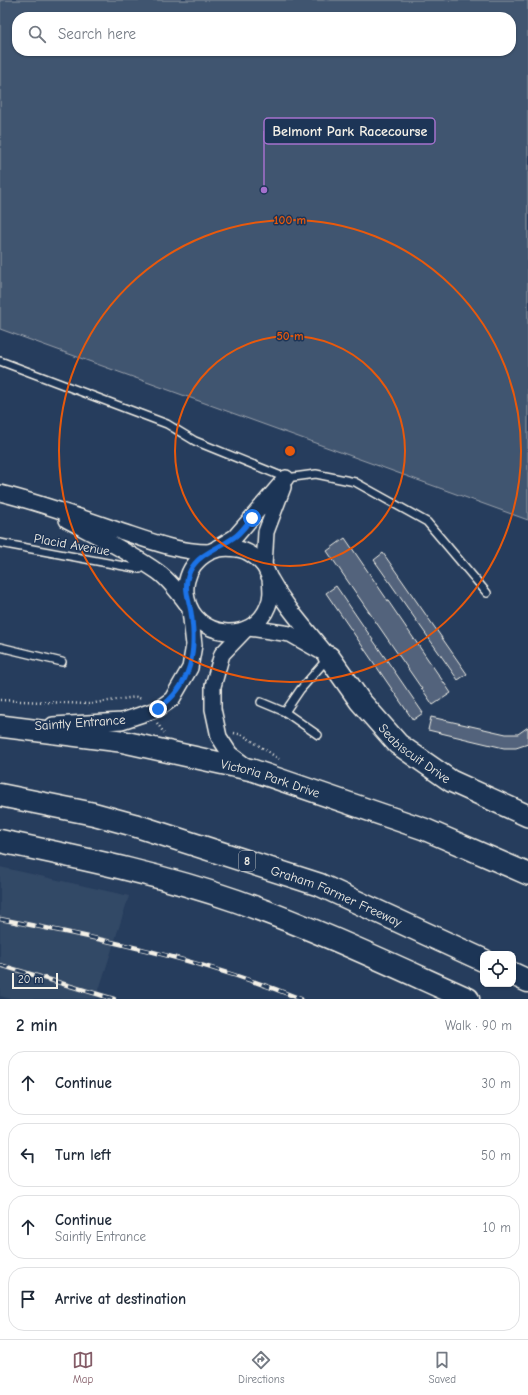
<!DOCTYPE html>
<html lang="en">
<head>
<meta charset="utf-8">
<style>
  :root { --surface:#fff; --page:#f6f6f7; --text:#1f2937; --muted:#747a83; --line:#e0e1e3; --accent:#845c67 }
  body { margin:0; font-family:"Comic Neue",sans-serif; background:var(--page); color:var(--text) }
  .controls { position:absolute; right:12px; bottom:12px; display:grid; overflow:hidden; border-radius:8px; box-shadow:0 1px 3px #0004 }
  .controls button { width:36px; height:36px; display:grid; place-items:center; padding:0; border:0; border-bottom:1px solid var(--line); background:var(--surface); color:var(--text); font:20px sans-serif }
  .scale { position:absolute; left:12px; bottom:10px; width:46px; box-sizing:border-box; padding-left:4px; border:2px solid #f4f1e8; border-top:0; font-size:11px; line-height:14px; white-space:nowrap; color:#f4f1e8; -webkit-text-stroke:3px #1d3557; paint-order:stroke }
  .stop { position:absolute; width:12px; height:12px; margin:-9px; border:3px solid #1a73e8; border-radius:50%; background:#fff }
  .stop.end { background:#1a73e8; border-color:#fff; box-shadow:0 1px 4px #0008 }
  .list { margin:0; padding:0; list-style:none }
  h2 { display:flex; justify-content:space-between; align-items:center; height:52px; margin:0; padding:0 16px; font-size:17px }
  h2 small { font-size:13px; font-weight:400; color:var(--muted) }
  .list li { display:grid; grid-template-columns:26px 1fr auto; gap:12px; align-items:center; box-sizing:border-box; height:64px; margin:0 8px 8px; padding:0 8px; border:1px solid var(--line); border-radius:16px }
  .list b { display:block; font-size:15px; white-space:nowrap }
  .list p { margin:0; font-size:13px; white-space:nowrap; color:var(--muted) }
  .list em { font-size:13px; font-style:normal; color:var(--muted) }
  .icon { flex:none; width:22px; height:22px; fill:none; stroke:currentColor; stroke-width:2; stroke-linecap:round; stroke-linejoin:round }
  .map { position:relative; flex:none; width:528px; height:999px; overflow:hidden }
  .search { position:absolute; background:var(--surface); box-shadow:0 1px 3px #0004; left:12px; right:12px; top:12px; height:44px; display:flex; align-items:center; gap:10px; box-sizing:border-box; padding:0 14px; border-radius:16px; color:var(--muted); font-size:15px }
  .sheet { height:340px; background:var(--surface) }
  nav { display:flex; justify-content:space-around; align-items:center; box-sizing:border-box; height:56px; border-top:1px solid var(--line); background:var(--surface); font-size:11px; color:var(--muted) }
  nav a { display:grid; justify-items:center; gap:2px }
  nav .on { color:var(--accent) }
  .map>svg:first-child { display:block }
  .built { fill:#334966 }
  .green { fill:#40546f; stroke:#9aa2ac; fill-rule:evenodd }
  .building { fill:#52647b; stroke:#f4f1e8 }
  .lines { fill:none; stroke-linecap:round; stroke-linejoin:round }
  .lane-casing { stroke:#f4f1e8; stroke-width:10 }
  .street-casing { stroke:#f4f1e8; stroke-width:18 }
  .secondary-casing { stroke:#f4f1e8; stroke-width:24 }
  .highway-casing { stroke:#f4f1e8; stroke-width:25 }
  .path { stroke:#f4f1e8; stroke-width:2.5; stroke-dasharray:1 3; stroke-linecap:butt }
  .lane { stroke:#1d3557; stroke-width:7 }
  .street { stroke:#1d3557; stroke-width:15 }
  .secondary { stroke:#1d3557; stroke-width:21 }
  .highway { stroke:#1d3557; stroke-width:22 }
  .rail-casing { stroke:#f4f1e8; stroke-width:4.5 }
  .rail { stroke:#1d3557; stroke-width:3; stroke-dasharray:9; stroke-linecap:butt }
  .route { stroke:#1a73e8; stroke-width:5 }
  .ring { fill:none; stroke:#e8590c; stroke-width:2 }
  .labels { text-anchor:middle; stroke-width:3; stroke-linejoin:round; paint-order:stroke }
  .shield { fill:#1d3557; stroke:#b4b9bc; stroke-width:1 }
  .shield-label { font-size:12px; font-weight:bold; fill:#f4f1e8 }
  .street-label { font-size:13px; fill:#f4f1e8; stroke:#1d3557 }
  .centre { fill:#e8590c; stroke:#1d3557; stroke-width:2 }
  .ring-label { font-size:12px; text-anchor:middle; font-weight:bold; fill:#e8590c; stroke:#1d3557; stroke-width:3; stroke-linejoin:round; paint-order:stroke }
  .leader { fill:none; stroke:#a571cd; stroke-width:1.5 }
  .callout-dot { fill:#a571cd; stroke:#1d3557; stroke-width:1.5 }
  .callout { fill:#1d3557; stroke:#a571cd; stroke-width:1.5 }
  .callout-label { font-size:14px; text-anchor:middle; font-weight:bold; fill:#f4f1e8 }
</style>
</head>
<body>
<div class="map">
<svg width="528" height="999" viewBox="0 0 528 999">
  <rect width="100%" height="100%" fill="#263d5d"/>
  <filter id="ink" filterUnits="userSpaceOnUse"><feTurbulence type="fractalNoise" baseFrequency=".025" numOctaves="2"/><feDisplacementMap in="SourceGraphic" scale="8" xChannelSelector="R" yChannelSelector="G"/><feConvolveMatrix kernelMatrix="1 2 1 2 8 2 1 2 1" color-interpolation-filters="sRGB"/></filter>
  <g filter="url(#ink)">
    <polygon class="built" points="0,867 129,896 96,999 11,999 0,996"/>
    <path class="green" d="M0 0H528V520L0 329ZM17 17H511V51H17Z"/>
    <g class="building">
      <polygon points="345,538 451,693 433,705 327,551"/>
      <polygon points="383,553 467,674 458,680 374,560"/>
      <polygon points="336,586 423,713 413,720 326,593"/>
      <polygon points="431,717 506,734 518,734 528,727 528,744 516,748 504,748 428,730"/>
    </g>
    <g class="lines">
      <defs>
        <g id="lane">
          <polyline points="0,361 167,424 195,441 286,478 316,474 355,482 427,522 487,593"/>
          <polyline points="0,543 140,569"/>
          <polyline points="0,647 62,662"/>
          <polyline points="261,702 285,712 300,690 328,658"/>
          <polyline points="285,712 318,735"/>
        </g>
        <g id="street">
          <path d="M0 493C41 503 80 517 120 531 150 541 178 552 209 552"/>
          <path d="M67 520C97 536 130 552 158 572 169 580 178 592 187 604"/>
          <polyline points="217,548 235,537 286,478"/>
          <polyline points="264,566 266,532 283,487"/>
          <path d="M270 579C271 589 272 597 268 606 253 645 195 638 187 599 184 587 187 574 194 565 205 551 220 546 237 549 247 550 258 558 264 566 267 570 268 576 271 580 276 589 281 597 287 605 300 623 315 640 329 657"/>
          <polyline points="249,628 290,634 320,651"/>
          <polyline points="53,725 122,721 158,709 172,699 190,668 194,645 190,610"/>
          <polyline points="246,766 230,754 219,737 213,709 213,686 222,654 246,629"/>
        </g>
        <g id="secondary">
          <path id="s1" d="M329 657 360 701 398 744 451 781 528 816"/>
          <path id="s2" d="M0 726 120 741 252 770 424 829 528 874"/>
        </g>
        <g id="highway">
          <path id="s3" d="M0 795 94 814 134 825 320 885 483 960"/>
          <path d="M0 841C80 858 160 874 237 901 316 929 392 965 468 999"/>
          <polyline points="513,974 528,981"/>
        </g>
      </defs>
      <use href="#lane" class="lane-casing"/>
      <use href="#street" class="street-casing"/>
      <use href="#secondary" class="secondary-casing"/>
      <use href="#highway" class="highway-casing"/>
      <g class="path">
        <polyline points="0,700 88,704 136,697 142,699"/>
        <polyline points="157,723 164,733"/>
        <polyline points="234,733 243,735 279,759"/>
      </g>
      <use href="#lane" class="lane"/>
      <use href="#street" class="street"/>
      <use href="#secondary" class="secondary"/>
      <use href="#highway" class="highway"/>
      <defs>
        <g id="rail">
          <path d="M0 919C104 939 203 960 301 999"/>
          <polyline points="0,965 114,999"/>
        </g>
      </defs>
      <use href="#rail" class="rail-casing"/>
      <use href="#rail" class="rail"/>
    </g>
  </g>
  <g class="lines" filter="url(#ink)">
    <path class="route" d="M158 709C192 685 197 651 191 612 188 596 183 586 190 571 198 554 219 548 233 538 240 534 246 525 252 518"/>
  </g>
  <g class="ring">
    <circle cx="290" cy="451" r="115"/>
    <circle cx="290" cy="451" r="231"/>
  </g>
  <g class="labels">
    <rect class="shield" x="239" y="851" width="16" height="20" rx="3"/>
    <g class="shield-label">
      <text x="247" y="865">8</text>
    </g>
    <g class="street-label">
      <text transform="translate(72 544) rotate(10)" y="5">Placid Avenue</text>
      <text transform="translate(80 722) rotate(-4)" y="5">Saintly Entrance</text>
      <text dy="5" stroke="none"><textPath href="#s1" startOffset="130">Seabiscuit Drive</textPath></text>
      <text dy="5" stroke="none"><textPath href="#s2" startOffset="276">Victoria Park Drive</textPath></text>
      <text dy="5" stroke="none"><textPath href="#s3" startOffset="352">Graham Farmer Freeway</textPath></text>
    </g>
  </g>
  <circle cx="290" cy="451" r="6" class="centre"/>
  <g class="ring-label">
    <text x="290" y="224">100 m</text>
    <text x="290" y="340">50 m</text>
  </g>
  <path class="leader" d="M264 190L264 131"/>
  <circle class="callout-dot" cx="264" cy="190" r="4"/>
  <rect class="callout" x="264" y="118" width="171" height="26" rx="4"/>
  <g class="callout-label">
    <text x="350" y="136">Belmont Park Racecourse</text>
  </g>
</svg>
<div class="controls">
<button><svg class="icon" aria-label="locate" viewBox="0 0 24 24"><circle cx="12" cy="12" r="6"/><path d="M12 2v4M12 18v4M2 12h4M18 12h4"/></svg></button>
</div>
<div class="scale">20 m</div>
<div class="stop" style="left:252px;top:518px"></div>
<div class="stop end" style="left:158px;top:709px"></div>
<div class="search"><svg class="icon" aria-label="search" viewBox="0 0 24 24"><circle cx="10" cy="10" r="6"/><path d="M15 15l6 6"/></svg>Search here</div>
</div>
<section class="sheet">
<h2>2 min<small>Walk · 90 m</small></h2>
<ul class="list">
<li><svg class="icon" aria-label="ahead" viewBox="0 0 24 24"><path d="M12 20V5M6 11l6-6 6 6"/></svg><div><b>Continue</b></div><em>30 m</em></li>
<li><svg class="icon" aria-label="left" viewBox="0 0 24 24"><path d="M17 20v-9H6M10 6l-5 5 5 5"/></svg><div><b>Turn left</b></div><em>50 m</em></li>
<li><svg class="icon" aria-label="ahead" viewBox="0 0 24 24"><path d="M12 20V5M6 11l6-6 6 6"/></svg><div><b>Continue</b><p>Saintly Entrance</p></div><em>10 m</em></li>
<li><svg class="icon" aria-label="arrive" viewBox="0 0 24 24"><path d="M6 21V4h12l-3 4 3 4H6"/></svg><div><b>Arrive at destination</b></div></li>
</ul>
</section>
<nav>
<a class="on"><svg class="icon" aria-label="map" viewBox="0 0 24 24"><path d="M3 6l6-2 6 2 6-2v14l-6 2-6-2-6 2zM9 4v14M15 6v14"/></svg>Map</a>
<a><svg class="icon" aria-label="directions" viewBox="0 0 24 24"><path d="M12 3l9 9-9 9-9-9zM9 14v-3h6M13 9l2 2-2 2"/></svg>Directions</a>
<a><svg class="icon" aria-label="saved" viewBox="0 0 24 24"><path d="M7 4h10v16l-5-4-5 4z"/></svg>Saved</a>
</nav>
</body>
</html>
